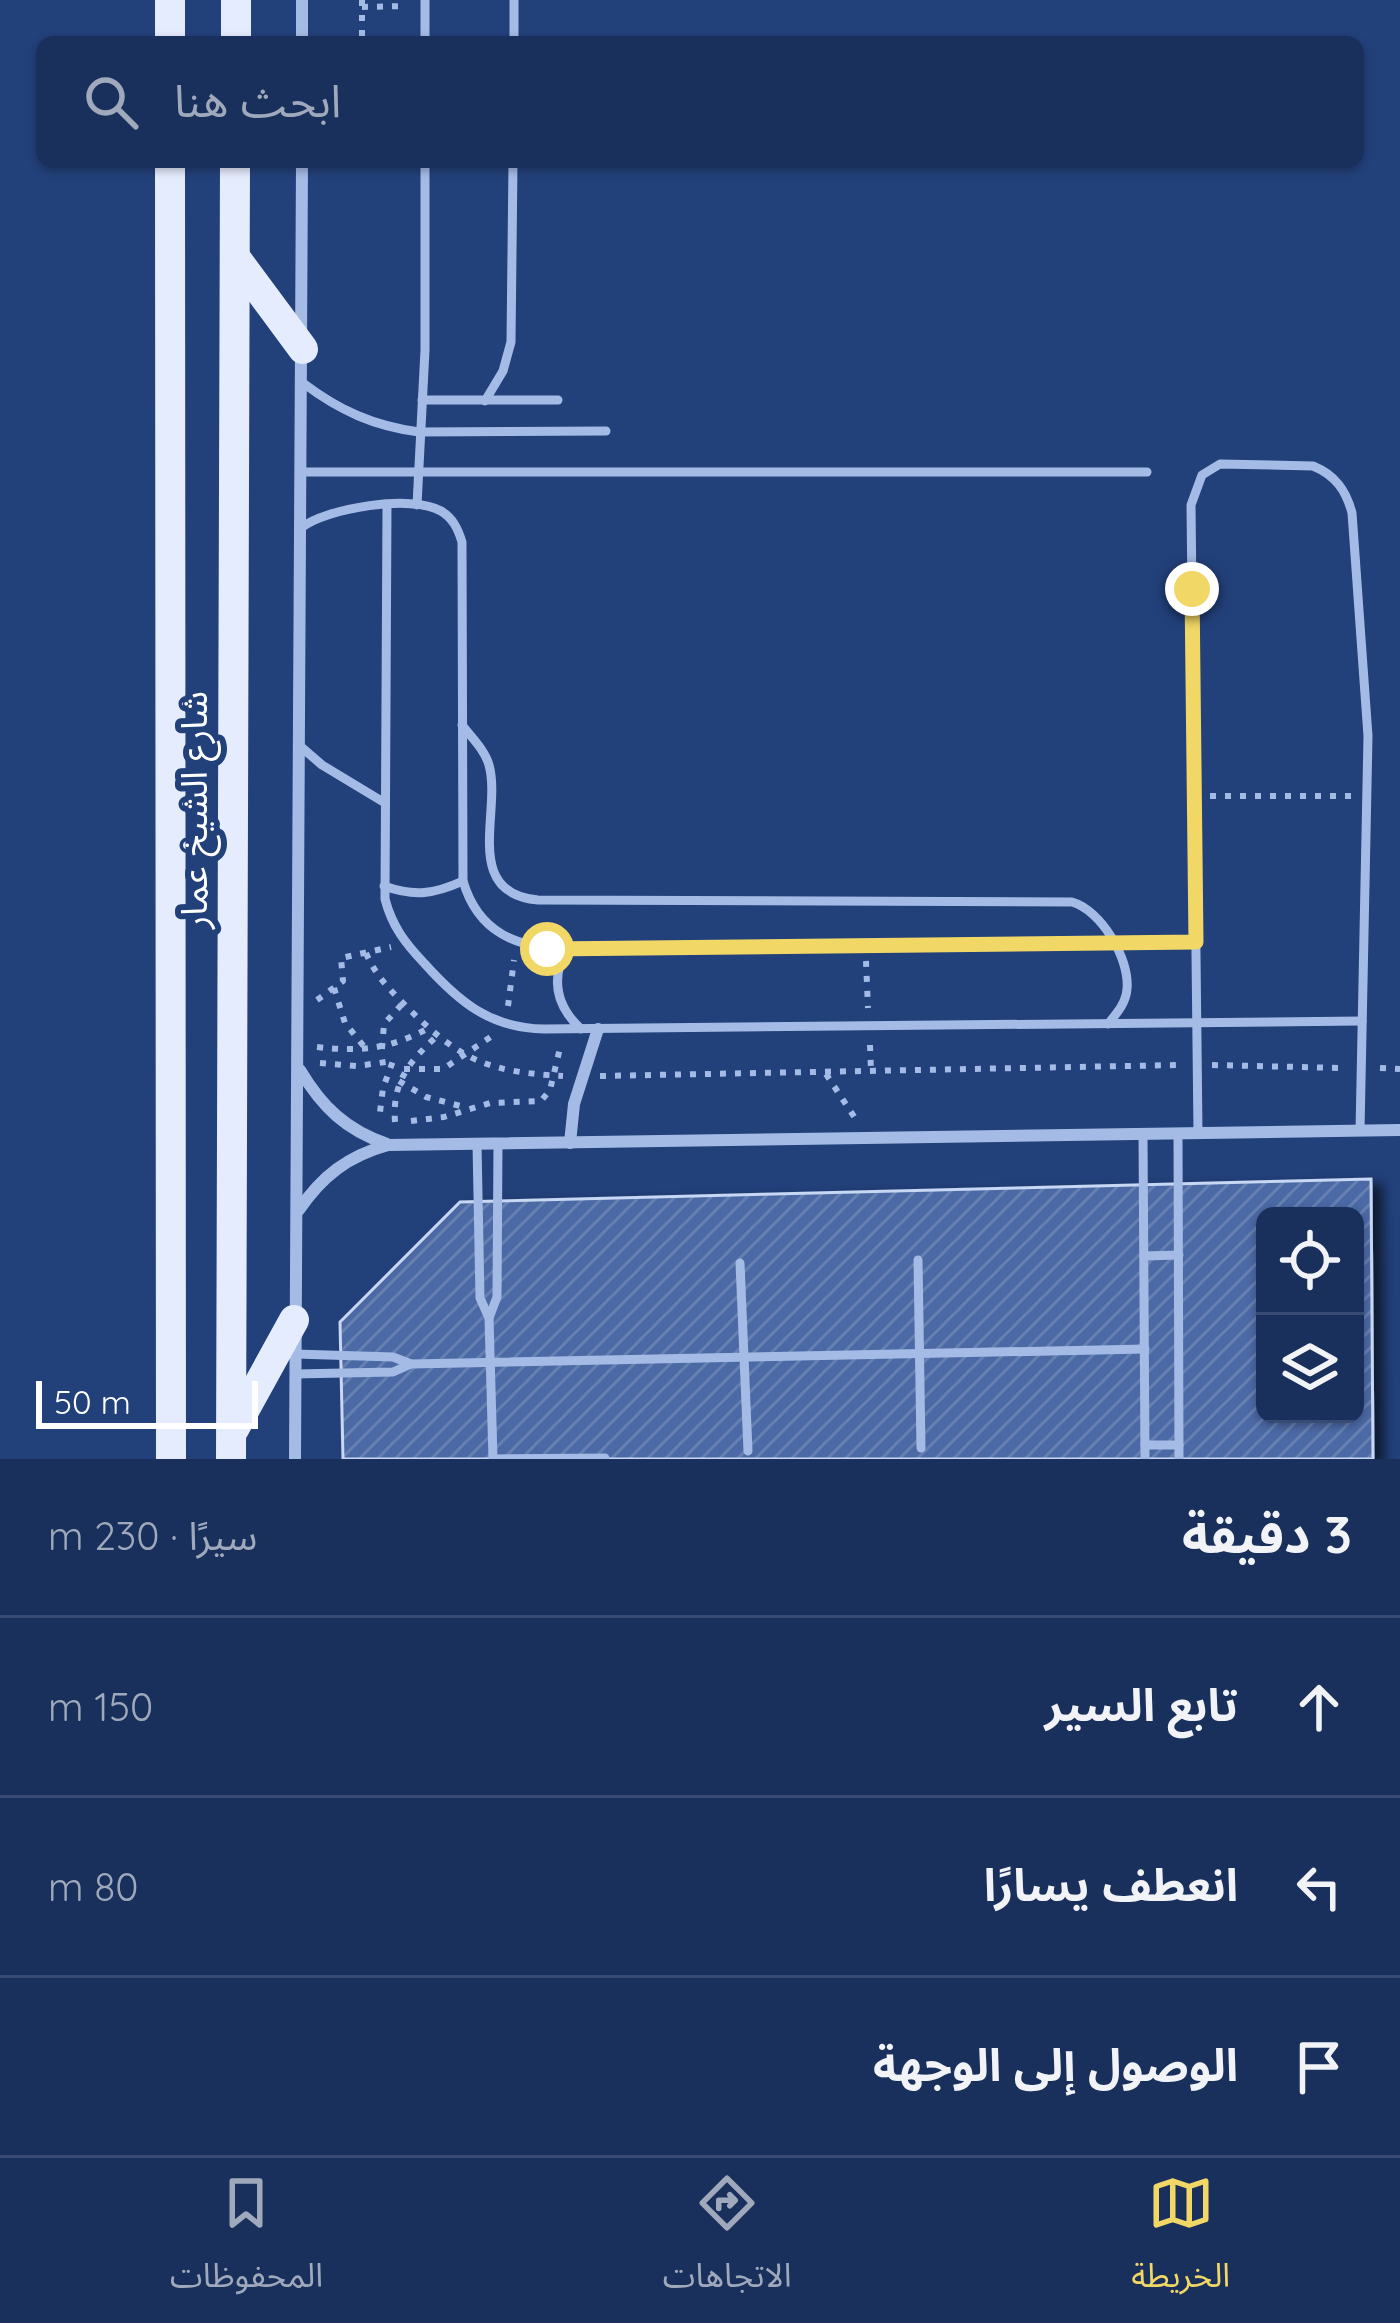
<!DOCTYPE html>
<html lang="ar">
<head>
<meta charset="utf-8">
<style>
  :root { --surface:#1a305c; --page:#273c65; --text:#f1f3f6; --muted:#9fa9bb; --line:#384b72; --accent:#f1d766 }
  body { margin:0; font-family:Quicksand,"Noto Sans Arabic",sans-serif; background:var(--page); color:var(--text); direction:rtl }
  .controls { position:absolute; right:36px; bottom:36px; display:grid; overflow:hidden; border-radius:18px; box-shadow:0 3px 9px #0004 }
  .controls button { width:108px; height:108px; display:grid; place-items:center; padding:0; border:0; border-bottom:3px solid var(--line); background:var(--surface); color:var(--text); font:60px sans-serif }
  .scale { position:absolute; left:36px; bottom:30px; width:222px; box-sizing:border-box; padding-left:12px; border:6px solid #fff; border-top:0; font-size:33px; line-height:42px; white-space:nowrap; color:#fff; -webkit-text-stroke:9px #22407a; paint-order:stroke }
  .stop { position:absolute; width:36px; height:36px; margin:-27px; border:9px solid #f1d766; border-radius:50%; background:#fff }
  .stop.end { background:#f1d766; border-color:#fff; box-shadow:0 3px 12px #0008 }
  .list { margin:0; padding:0; list-style:none }
  h2 { display:flex; justify-content:space-between; align-items:center; height:156px; margin:0; padding:0 48px; font-size:51px }
  h2 small { font-size:39px; font-weight:400; color:var(--muted) }
  .list li { display:grid; grid-template-columns:78px 1fr auto; gap:36px; align-items:center; box-sizing:border-box; height:180px; padding:0 48px; border-top:3px solid var(--line) }
  .list b { display:block; font-size:45px; white-space:nowrap }
  .list em { font-size:39px; font-style:normal; color:var(--muted) }
  .icon { flex:none; width:66px; height:66px; fill:none; stroke:currentColor; stroke-width:2; stroke-linecap:round; stroke-linejoin:round }
  .map { position:relative; flex:none; width:1400px; height:1459px; overflow:hidden; direction:ltr }
  .search { position:absolute; background:var(--surface); box-shadow:0 3px 9px #0004; left:36px; right:36px; top:36px; height:132px; display:flex; align-items:center; gap:30px; box-sizing:border-box; padding:0 42px; border-radius:18px; color:var(--muted); font-size:45px }
  .sheet { height:696px; background:var(--surface) }
  nav { display:flex; justify-content:space-around; align-items:center; box-sizing:border-box; height:168px; border-top:3px solid var(--line); background:var(--surface); font-size:33px; color:var(--muted) }
  nav a { display:grid; justify-items:center; gap:6px }
  nav .on { color:var(--accent) }
  .map>svg:first-child { display:block }
  .building { fill:url(#building-hatch); stroke:#c7d7f4; stroke-width:3; fill-rule:evenodd; filter:url(#shadow) }
  .lines { fill:none; stroke-linecap:round; stroke-linejoin:round }
  .path { stroke:#a4bbe5; stroke-width:6; stroke-dasharray:6 9; stroke-linecap:butt }
  .service { stroke:#a4bbe5; stroke-width:9 }
  .minor { stroke:#a4bbe5; stroke-width:12 }
  .primary { stroke:#e5ecfd; stroke-width:30 }
  .route { stroke:#f1d766; stroke-width:15 }
  .labels { text-anchor:middle; stroke-width:12; stroke-linejoin:round; paint-order:stroke }
  .street-label { font-size:36px; fill:#fff; stroke:#22407a }
</style>
</head>
<body>
<div class="map">
<svg width="1400" height="1459" viewBox="0 0 1400 1459">
  <defs>
    <pattern id="building-hatch" width="6" height="6" patternUnits="userSpaceOnUse" patternTransform="scale(3)"><rect width="6" height="6" fill="#4b69a4"/><path d="M-1 1l2-2M0 6l6-6M5 7l2-2" fill="none" stroke="#6680b2"/></pattern>
    <filter id="shadow"><feDropShadow dx="10" dy="6" stdDeviation="6" flood-color="#0009"/></filter>
  </defs>
  <rect width="100%" height="100%" fill="#22407a"/>
  <path class="building" d="M1371 1179 1373 1459H343L340 1322 460 1202ZM1265 1216H1355V1414H1265Z"/>
  <g class="lines">
    <g class="path">
      <polyline points="362,0 362,42"/>
      <polyline points="362,7 406,6"/>
      <polyline points="1210,796 1353,796"/>
      <path d="M366 953C376 977 393 993 412 1012 463 1062 491 1072 563 1076"/>
      <polyline points="866,961 868,1008"/>
      <polyline points="334,988 345,1023 366,1049"/>
      <polyline points="317,1000 343,981 341,958 391,947"/>
      <polyline points="508,1006 514,960"/>
      <polyline points="870,1045 871,1071"/>
      <path d="M317 1047C362 1052 389 1049 429 1028"/>
      <polyline points="382,1049 384,1024 403,1003"/>
      <polyline points="320,1063 357,1066 393,1061 383,1088 379,1120"/>
      <polyline points="1212,1065 1342,1068"/>
      <polyline points="1380,1068 1400,1069"/>
      <polyline points="404,1069 443,1069 492,1036"/>
      <polyline points="826,1074 857,1121"/>
      <polyline points="600,1076 1180,1065"/>
      <polyline points="399,1081 426,1097 468,1108"/>
      <polyline points="411,1121 444,1117 490,1103 541,1101 550,1090 560,1048"/>
      <path d="M395 1122C392 1082 409 1062 437 1036"/>
    </g>
    <g class="service">
      <polyline points="425,0 425,42"/>
      <polyline points="514,42 514,0"/>
      <path d="M303 383C340 411 374 426 419 432L606 431"/>
      <polyline points="422,400 558,400"/>
      <polyline points="485,401 503,371 511,342 513,162"/>
      <polyline points="302,472 1147,472"/>
      <polyline points="417,505 425,350 425,162"/>
      <path d="M387 506 385 899C392 926 405 943 424 963 459 1002 490 1028 544 1029L1362 1021"/>
      <path d="M301 528C326 508 412 494 441 511 453 518 458 529 462 542L463 881C478 932 516 948 566 949L1196 942"/>
      <path d="M462 725C471 737 485 750 489 765 502 811 461 893 538 900L1072 902C1101 910 1130 959 1127 989 1126 1003 1117 1013 1108 1024"/>
      <polyline points="300,746 322,765 385,803"/>
      <path d="M384 886C415 897 434 894 463 881"/>
      <path d="M566 949C551 979 556 1006 581 1029"/>
      <polyline points="1178,1133 1179,1459"/>
      <path d="M1198 1133 1191 505 1202 475 1220 464 1313 466C1335 475 1346 490 1352 513L1368 736 1360 1131"/>
      <polyline points="1143,1134 1145,1459"/>
      <polyline points="477,1144 480,1298 489,1318 493,1459 605,1458"/>
      <polyline points="1144,1256 1179,1255"/>
      <polyline points="918,1260 921,1448"/>
      <polyline points="740,1263 748,1451"/>
      <polyline points="489,1318 497,1297 498,1143"/>
      <polyline points="295,1354 393,1357 411,1364"/>
      <polyline points="295,1374 393,1372 411,1364 1145,1349"/>
      <polyline points="1145,1445 1179,1445"/>
    </g>
    <g class="minor">
      <polyline points="302,0 302,42"/>
      <path d="M300 1070C322 1107 346 1130 387 1144"/>
      <polyline points="570,1143 574,1104 598,1029"/>
      <path d="M299 1210C322 1176 348 1156 388 1145L1400 1130"/>
      <polyline points="295,1459 302,162"/>
    </g>
    <g class="primary">
      <polyline points="170,0 170,42"/>
      <polyline points="236,42 236,0"/>
      <polyline points="170,162 171,1459"/>
      <polyline points="235,257 303,349"/>
      <polyline points="234,1429 294,1320"/>
      <polyline points="231,1459 235,162"/>
    </g>
  </g>
  <g class="lines">
    <polyline class="route" points="547,949 1196,942 1192,589"/>
  </g>
  <g class="labels">
    <g class="street-label">
      <text transform="translate(194 810) rotate(-90)" y="13">شارع الشيخ عمار</text>
    </g>
  </g>
</svg>
<div class="controls">
<button><svg class="icon" aria-label="locate" viewBox="0 0 24 24"><circle cx="12" cy="12" r="6"/><path d="M12 2v4M12 18v4M2 12h4M18 12h4"/></svg></button>
<button><svg class="icon" aria-label="layers" viewBox="0 0 24 24"><path d="M12 4l9 5-9 5-9-5zM3 14l9 5 9-5"/></svg></button>
</div>
<div class="scale">50 m</div>
<div class="stop" style="left:547px;top:949px"></div>
<div class="stop end" style="left:1192px;top:589px"></div>
<div class="search"><svg class="icon" aria-label="search" viewBox="0 0 24 24"><circle cx="10" cy="10" r="6"/><path d="M15 15l6 6"/></svg>ابحث هنا</div>
</div>
<section class="sheet">
<h2>3 دقيقة<small>سيرًا · 230 m</small></h2>
<ul class="list">
<li><svg class="icon" aria-label="ahead" viewBox="0 0 24 24"><path d="M12 20V5M6 11l6-6 6 6"/></svg><div><b>تابع السير</b></div><em>150 m</em></li>
<li><svg class="icon" aria-label="left" viewBox="0 0 24 24"><path d="M17 20v-9H6M10 6l-5 5 5 5"/></svg><div><b>انعطف يسارًا</b></div><em>80 m</em></li>
<li><svg class="icon" aria-label="arrive" viewBox="0 0 24 24"><path d="M6 21V4h12l-3 4 3 4H6"/></svg><div><b>الوصول إلى الوجهة</b></div></li>
</ul>
</section>
<nav>
<a class="on"><svg class="icon" aria-label="map" viewBox="0 0 24 24"><path d="M3 6l6-2 6 2 6-2v14l-6 2-6-2-6 2zM9 4v14M15 6v14"/></svg>الخريطة</a>
<a><svg class="icon" aria-label="directions" viewBox="0 0 24 24"><path d="M12 3l9 9-9 9-9-9zM9 14v-3h6M13 9l2 2-2 2"/></svg>الاتجاهات</a>
<a><svg class="icon" aria-label="saved" viewBox="0 0 24 24"><path d="M7 4h10v16l-5-4-5 4z"/></svg>المحفوظات</a>
</nav>
</body>
</html>
